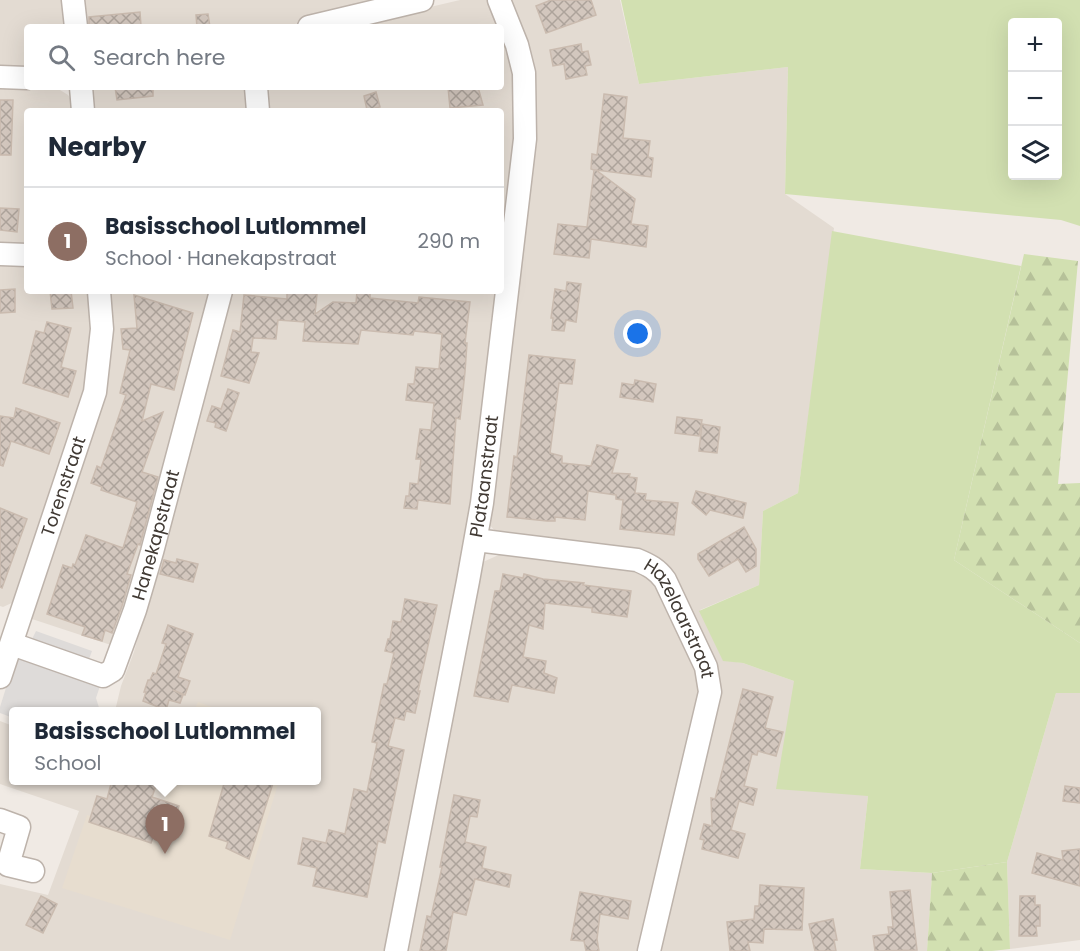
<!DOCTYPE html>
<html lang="en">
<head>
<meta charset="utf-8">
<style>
  :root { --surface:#fff; --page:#f2f2f3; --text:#1f2937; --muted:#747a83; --line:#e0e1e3; --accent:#ea580c }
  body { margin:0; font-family:Poppins,sans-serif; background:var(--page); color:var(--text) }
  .controls { position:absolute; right:18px; top:18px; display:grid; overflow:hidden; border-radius:6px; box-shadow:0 6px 24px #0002 }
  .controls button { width:54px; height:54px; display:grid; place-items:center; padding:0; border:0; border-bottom:2px solid var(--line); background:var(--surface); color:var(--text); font:30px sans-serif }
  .you { position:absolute; left:638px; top:334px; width:21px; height:21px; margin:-15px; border:4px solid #fff; border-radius:50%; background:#1a73e8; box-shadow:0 0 0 9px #1a73e833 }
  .badge { display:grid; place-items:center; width:39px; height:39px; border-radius:50%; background:var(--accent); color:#fff; font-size:20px; font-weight:700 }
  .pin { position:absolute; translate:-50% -50px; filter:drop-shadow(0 2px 3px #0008) }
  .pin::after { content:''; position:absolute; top:32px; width:21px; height:18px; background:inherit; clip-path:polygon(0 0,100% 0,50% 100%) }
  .popup { position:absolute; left:9px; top:707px; width:312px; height:78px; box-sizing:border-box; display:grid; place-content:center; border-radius:6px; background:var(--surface); filter:drop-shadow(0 2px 4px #0005); font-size:20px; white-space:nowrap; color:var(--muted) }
  .popup b { font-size:22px; color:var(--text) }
  .popup::after { content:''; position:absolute; left:50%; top:100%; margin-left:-12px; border:12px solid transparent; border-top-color:var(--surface) }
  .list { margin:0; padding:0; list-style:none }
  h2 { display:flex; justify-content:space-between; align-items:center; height:78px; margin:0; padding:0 24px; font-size:26px }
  h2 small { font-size:20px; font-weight:400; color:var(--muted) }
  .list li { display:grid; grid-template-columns:39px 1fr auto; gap:18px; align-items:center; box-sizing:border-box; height:108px; padding:0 24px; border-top:2px solid var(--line) }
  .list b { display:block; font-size:22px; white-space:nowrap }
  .list p { margin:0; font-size:20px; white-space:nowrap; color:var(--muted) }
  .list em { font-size:20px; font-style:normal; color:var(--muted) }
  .icon { flex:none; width:33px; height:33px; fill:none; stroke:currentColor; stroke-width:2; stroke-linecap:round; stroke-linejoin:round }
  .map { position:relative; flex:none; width:1080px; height:951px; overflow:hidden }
  .search { position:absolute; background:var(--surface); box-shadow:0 6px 24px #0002; left:24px; top:24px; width:480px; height:66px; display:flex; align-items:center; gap:15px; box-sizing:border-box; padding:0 21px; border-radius:6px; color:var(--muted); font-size:22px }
  .panel { position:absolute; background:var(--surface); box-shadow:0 6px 24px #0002; left:24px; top:108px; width:480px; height:186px; border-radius:6px }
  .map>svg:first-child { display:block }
  .residential { fill:#e3dbd2 }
  .education { fill:#e7ddcf }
  .grass { fill:#d2e0b1; fill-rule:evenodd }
  .forest { fill:url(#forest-firs) }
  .parking { fill:#dedbd9 }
  .building { fill:url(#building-cross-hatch); stroke:#cabbaf; stroke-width:1.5 }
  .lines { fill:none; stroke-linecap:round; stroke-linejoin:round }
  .minor-casing { stroke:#bdb3ab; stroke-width:25 }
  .minor { stroke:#fff; stroke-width:22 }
  .labels { text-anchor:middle; stroke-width:4.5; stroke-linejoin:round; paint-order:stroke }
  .street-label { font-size:18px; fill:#413a34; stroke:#fff }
</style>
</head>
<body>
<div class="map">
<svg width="1080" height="951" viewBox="0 0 1080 951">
  <defs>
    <pattern id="forest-firs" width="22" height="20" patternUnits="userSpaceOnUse" patternTransform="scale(1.5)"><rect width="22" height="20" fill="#d2e0b1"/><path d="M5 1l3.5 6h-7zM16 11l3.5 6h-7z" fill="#b6c199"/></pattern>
    <pattern id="building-cross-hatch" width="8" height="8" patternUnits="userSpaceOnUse" patternTransform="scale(1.5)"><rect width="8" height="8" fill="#d3c7be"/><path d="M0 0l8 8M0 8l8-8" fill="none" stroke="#ada39b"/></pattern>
  </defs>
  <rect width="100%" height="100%" fill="#f0eae4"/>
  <g class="residential">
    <polygon points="0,0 65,0 67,27 27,27 27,69 0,68"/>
    <polygon points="81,0 390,0 283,27 83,27"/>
    <polygon points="460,0 488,0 493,3 516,67 519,102 501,256 501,111 266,111 265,87 501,87 501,27 345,27"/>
    <polygon points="507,0 620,0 639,84 788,67 785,194 834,228 798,493 763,511 759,585 700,610 723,660 743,663 794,681 868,796 860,869 932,873 927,951 658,951 718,697 720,678 715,663 669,572 496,532 487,522 532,144"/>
    <polygon points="0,87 60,90 68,95 73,102 74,111 27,111 27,246 0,246"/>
    <polygon points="89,87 247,87 248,111 91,111"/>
    <polygon points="0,262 27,263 27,291 89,291 92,317 89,376 16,601 3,607 0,606"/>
    <polygon points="108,291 211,291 172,446 114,646 29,618"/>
    <polygon points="232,291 492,291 496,295 473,506 387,951 0,951 0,884 48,895 79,811 0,784 0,721 13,726 14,780 316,780 316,712 115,711 121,686 134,652 185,457"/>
    <polygon points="503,553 634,569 656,581 698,678 701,694 639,951 403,951 479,570 483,562"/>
    <polygon points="1056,693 1080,693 1080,940 1010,949 1007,862"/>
  </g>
  <g class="education">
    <polygon points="198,702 209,706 225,711 194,711"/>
    <polygon points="171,781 279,781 230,940 62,888 87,815 91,816 97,796 159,815"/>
  </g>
  <g class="grass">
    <path d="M621 0H1080V226L1061 220 785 194 788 67 639 84ZM1012 22H1058V176H1012Z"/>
    <polygon points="832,231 1021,266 954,560 1080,643 1080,693 1056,693 1007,862 932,873 860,869 868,796 776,789 794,681 743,663 723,661 699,611 759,585 763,511 798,493"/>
  </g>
  <g class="forest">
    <polygon points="1024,254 1078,261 1058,484 1080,483 1080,643 954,560"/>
    <polygon points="1007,862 1010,949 992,951 927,951 932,873"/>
  </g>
  <g class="parking">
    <polygon points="36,631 92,651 88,662 31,641"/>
    <polygon points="17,653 101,683 96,698 100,711 14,712 13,718 0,713 0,707"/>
  </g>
  <g class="building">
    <polygon points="551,0 591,0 596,15 546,33 536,6"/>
    <polygon points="140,12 141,26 138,27 89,27 89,17"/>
    <polygon points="208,14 210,27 197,27 196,15"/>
    <polygon points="581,44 582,52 588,51 591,65 585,66 587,75 566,79 564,64 553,66 550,50"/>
    <polygon points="115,87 153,87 153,96 117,100"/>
    <polygon points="448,87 478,87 483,105 450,108"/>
    <polygon points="376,92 380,107 367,110 364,96"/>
    <polygon points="604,94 627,97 623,138 650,141 648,157 653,158 651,177 596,170 635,199 631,224 648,226 646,247 591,239 589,258 554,254 558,224 587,227 594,170 591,169 592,154 597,155"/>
    <polygon points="0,100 13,100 11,155 0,155"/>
    <polygon points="0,208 19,209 17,232 0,230"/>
    <polygon points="567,282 581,284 576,322 566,320 564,331 552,330 553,318 551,318 555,289 566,291"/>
    <polygon points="15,289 15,312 0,313 0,290"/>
    <polygon points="50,291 71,291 73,308 52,309"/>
    <polygon points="287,291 317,294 315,314 333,302 356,303 357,291 370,291 370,298 418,303 419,297 470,302 465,343 467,343 465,372 460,419 456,418 450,504 418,500 417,509 404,508 406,496 409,496 410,483 418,484 421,459 416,459 420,429 431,430 434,403 406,400 408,384 414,384 416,367 439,369 442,334 414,331 413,335 361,330 358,344 303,341 305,322 278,320 276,339 253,338 251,352 259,353 249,383 221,376 233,330 240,332 244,295 287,299"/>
    <polygon points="134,295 193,313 174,390 151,384 142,421 163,412 142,472 158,477 140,545 138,544 127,574 131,575 122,606 112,633 105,630 102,641 82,635 85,627 47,614 63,565 72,568 73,564 75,565 86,535 123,548 137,502 101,490 102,487 91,483 97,466 101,468 126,395 120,393 130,350 123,349 121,329 137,328"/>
    <polygon points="47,322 71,328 61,367 76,371 68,397 23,383 36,331 44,333"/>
    <polygon points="529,355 575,360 572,384 559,383 550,453 562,456 562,463 591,466 597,445 618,450 612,473 630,474 629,477 637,478 635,493 646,494 645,500 678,503 674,535 620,529 623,500 616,499 616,495 588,491 585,520 555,517 555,521 547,521 507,517 514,456 517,457"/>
    <polygon points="635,380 656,384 653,402 620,397 622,383 634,385"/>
    <polygon points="228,389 239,393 226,431 215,427 216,423 207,421 212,406 221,409"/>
    <polygon points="16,408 60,423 49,454 11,441 3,466 0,465 0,416 14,418"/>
    <polygon points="677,417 702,420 699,436 675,433"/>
    <polygon points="702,424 720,427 717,453 699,451"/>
    <polygon points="696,491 746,503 743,518 710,510 706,515 692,503"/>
    <polygon points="0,508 27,519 2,588 0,587"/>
    <polygon points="744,527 756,549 756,566 746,572 738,559 709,576 698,559 698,554"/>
    <polygon points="177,559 198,564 193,582 160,574 164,560 176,563"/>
    <polygon points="503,574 523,578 524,574 543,579 584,583 583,585 631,591 627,617 592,612 592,608 545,603 543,629 529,625 523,657 546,661 544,673 557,678 554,693 512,685 508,702 474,696 495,591 500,591"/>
    <polygon points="405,599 437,605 418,691 420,691 415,713 406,711 404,720 395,718 388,746 404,750 385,843 378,841 367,897 313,886 317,868 298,864 303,838 326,843 329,830 345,834 354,789 367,792 377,743 372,742 384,684 387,684 394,653 385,651 388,639 390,639 393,621 401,622"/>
    <polygon points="168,625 193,634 178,677 190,681 185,695 173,690 183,695 180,703 169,700 166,710 143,701 146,692 144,692 148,680 150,680 153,673 156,674 166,644 162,643"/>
    <polygon points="743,689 773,697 765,728 783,732 776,756 758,751 757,755 752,754 744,786 757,789 753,805 739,801 731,830 745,834 738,858 702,849 704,840 700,839 704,824 712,826 711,798 715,799"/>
    <polygon points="112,780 158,780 152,797 179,806 167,841 153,837 151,843 89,822 97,796 107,799"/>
    <polygon points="225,780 274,780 249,859 226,848 228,842 209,836"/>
    <polygon points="1065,786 1080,788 1080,803 1063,801"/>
    <polygon points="454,795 480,800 477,817 470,816 465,842 486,847 482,868 511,875 509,887 475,879 466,915 453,912 446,951 420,951 427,916 431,917 442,867 440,867"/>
    <polygon points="1080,849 1080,886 1032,873 1037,853 1063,860 1062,851"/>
    <polygon points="760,885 804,888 802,930 764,929 763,943 748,942 750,951 730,951 727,922 754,919 755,906 759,906"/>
    <polygon points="910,890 917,950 875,951 873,936 889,934 888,927 893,927 890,892"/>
    <polygon points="580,892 631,901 628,919 600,914 597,939 599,951 586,951 584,941 571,940"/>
    <polygon points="41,896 57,904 43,933 26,925"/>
    <polygon points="1020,896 1035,896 1035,905 1040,905 1040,926 1036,926 1037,936 1019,936"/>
    <polygon points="833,919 837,940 834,940 836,951 815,951 809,924"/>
  </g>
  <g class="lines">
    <defs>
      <g id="minor">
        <polyline points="73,0 76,27"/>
        <polyline points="309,27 422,0"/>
        <polyline points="0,77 27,78"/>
        <polyline points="81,87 83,111"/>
        <polyline points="256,87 258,111"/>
        <polyline points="0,254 27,255"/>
        <path id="s1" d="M476 540 637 560C649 565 657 569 665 580L706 667 710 692 649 951"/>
        <path id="s2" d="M12 644 103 676 113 670 135 610 152 552 221 291"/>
        <path id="s3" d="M0 677 95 392 102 329 99 291"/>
        <polyline points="0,820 19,827 8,865 33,871"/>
        <path id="s4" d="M396 951 468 581 482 503 525 139 524 73 517 45 499 0"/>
      </g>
    </defs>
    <use href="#minor" class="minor-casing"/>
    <use href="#minor" class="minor"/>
  </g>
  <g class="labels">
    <g class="street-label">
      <text dy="6" stroke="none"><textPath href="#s4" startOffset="483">Plataanstraat</textPath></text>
      <text dy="6" stroke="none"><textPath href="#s3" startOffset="201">Torenstraat</textPath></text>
      <text dy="6" stroke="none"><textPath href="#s2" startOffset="250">Hanekapstraat</textPath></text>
      <text dy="6" stroke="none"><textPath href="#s1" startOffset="238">Hazelaarstraat</textPath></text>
    </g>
  </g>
</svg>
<div class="controls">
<button>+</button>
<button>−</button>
<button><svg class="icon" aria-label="layers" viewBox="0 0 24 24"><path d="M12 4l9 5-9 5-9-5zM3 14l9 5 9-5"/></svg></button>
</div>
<div class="you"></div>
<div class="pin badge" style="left:165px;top:854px;background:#8d6e63">1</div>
<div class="popup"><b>Basisschool Lutlommel</b>School</div>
<div class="search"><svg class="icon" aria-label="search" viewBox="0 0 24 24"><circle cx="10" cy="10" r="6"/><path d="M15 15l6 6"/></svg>Search here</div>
<section class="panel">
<h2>Nearby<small></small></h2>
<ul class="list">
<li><span class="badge" style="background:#8d6e63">1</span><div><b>Basisschool Lutlommel</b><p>School · Hanekapstraat</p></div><em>290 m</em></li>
</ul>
</section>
</div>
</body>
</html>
